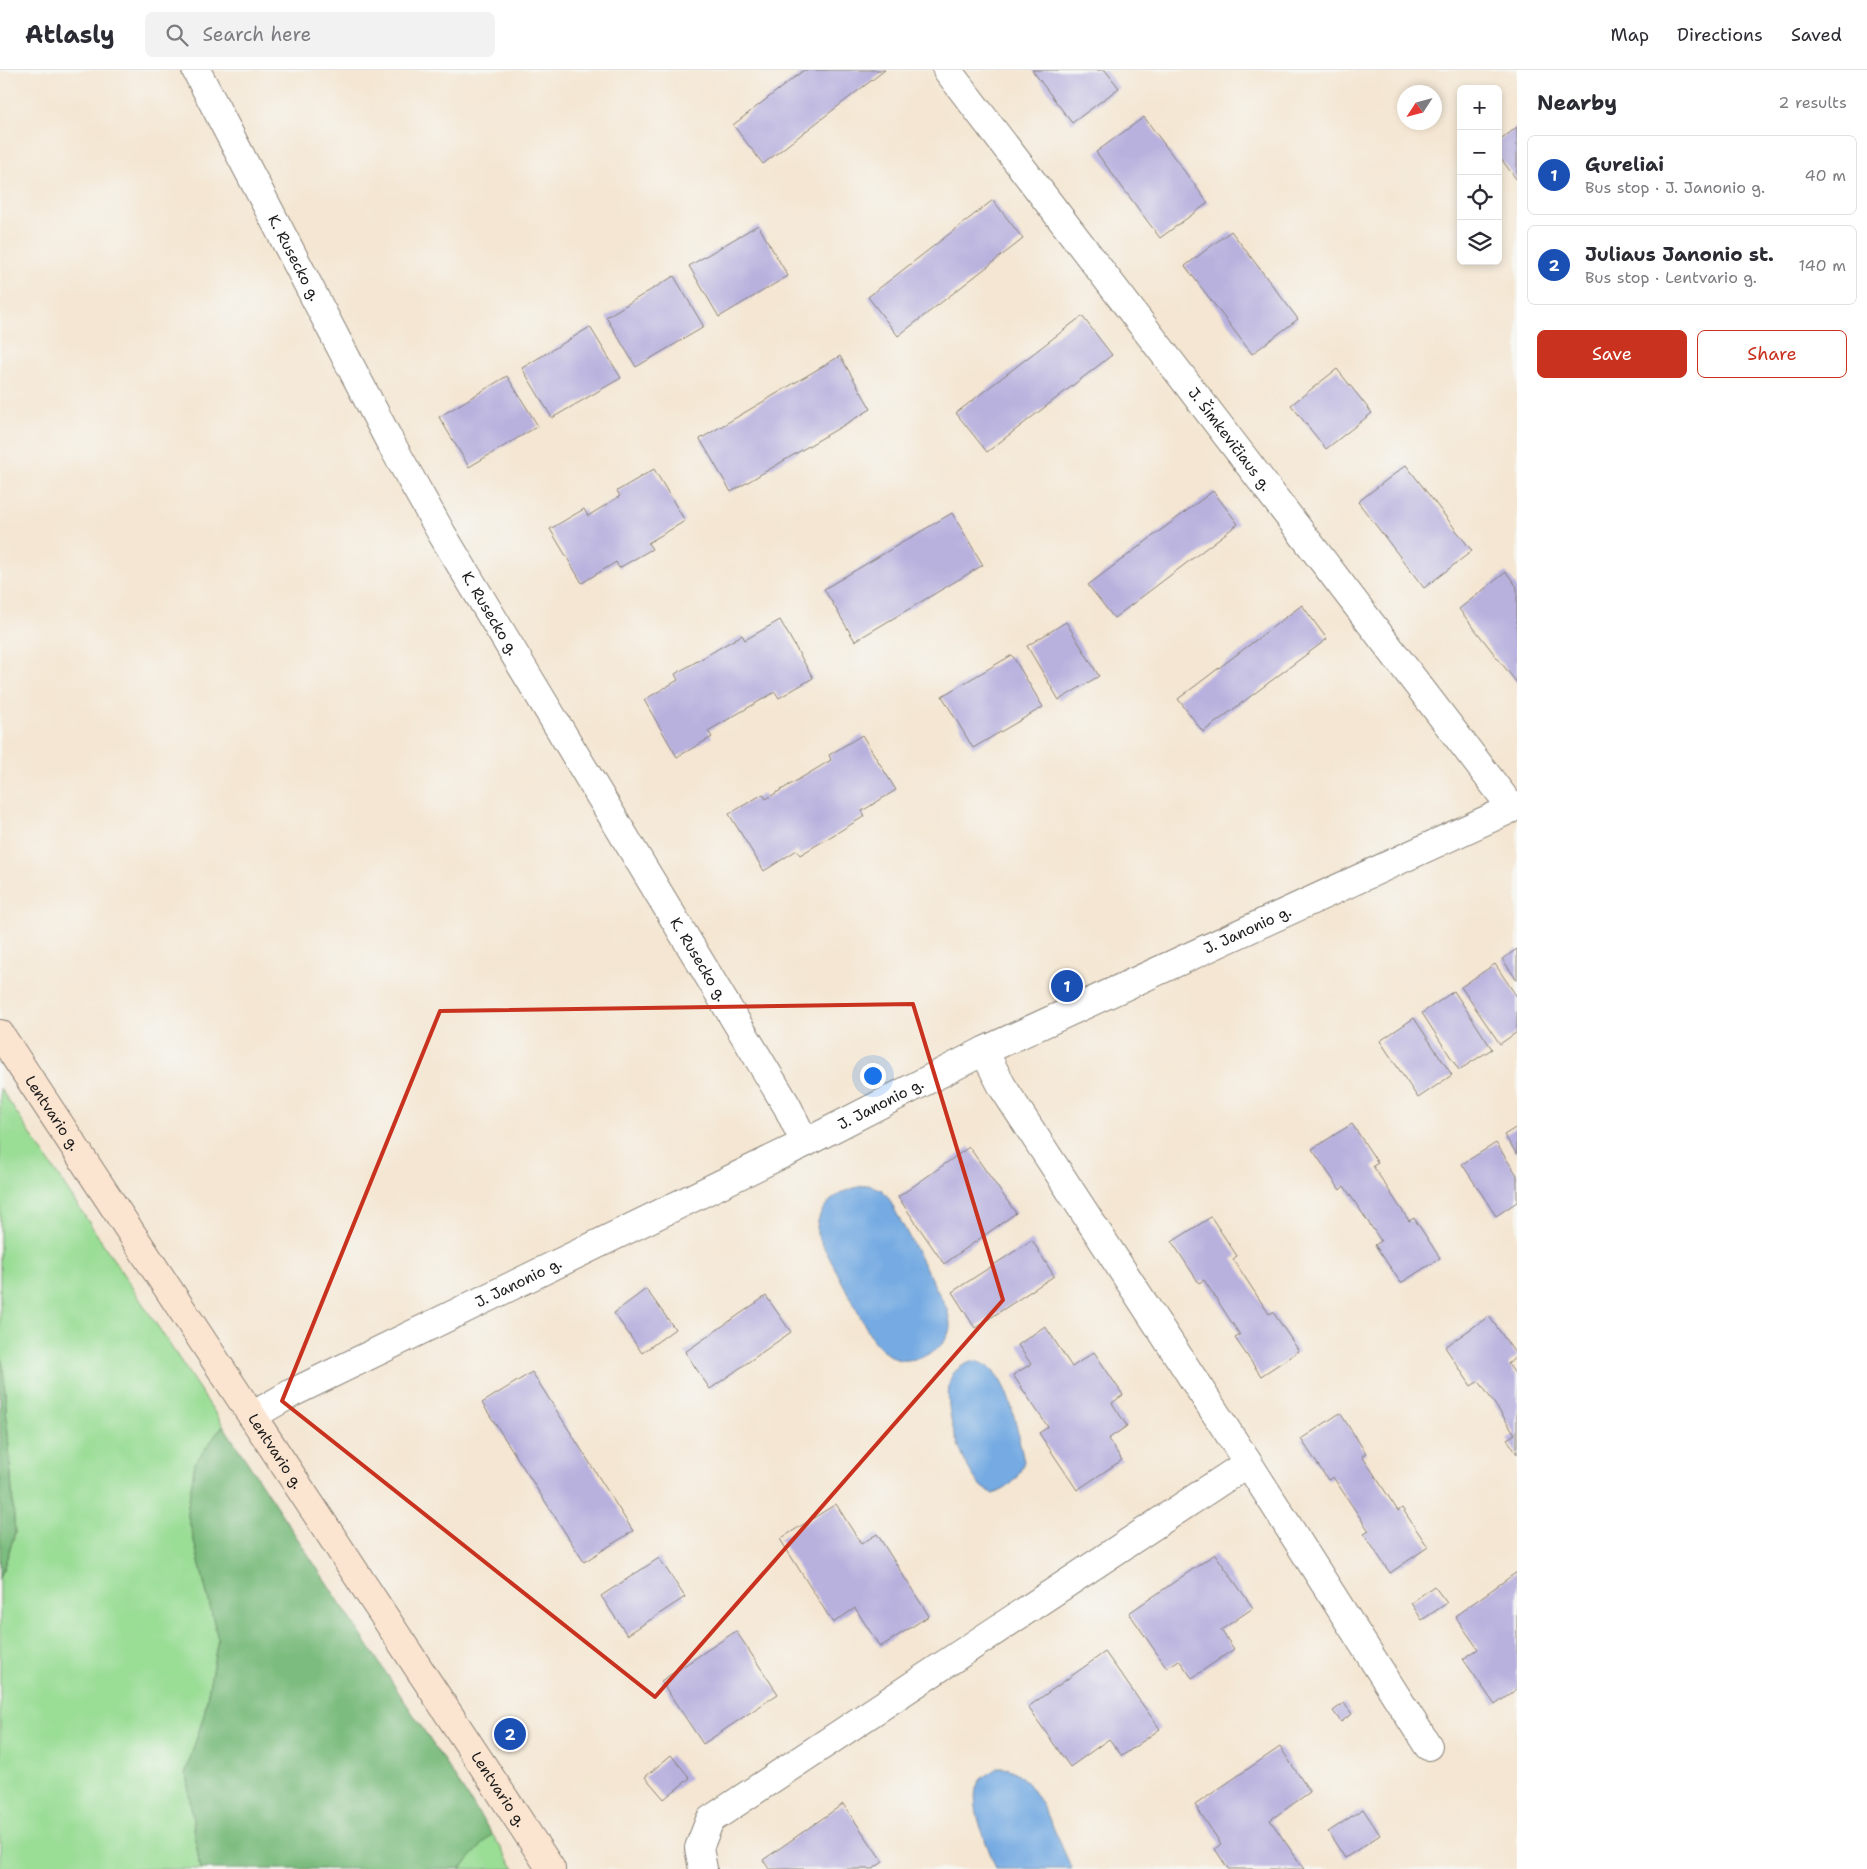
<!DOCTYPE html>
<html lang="en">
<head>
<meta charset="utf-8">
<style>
  :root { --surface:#fff; --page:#f2f2f3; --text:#2b2b33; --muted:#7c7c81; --line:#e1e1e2; --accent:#c8321e }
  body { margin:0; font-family:"Shantell Sans",sans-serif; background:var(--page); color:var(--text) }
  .controls { position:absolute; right:15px; top:15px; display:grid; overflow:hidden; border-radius:8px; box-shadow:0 2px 8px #0003 }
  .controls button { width:45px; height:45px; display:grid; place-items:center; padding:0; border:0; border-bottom:1px solid var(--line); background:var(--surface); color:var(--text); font:25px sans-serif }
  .compass { position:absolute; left:1397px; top:15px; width:45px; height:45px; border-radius:50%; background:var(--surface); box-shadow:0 2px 8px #0003; rotate:234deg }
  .you { position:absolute; left:872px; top:1005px; width:18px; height:18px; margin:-12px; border:4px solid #fff; border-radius:50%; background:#1a73e8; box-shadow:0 0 0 8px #1a73e833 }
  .badge { display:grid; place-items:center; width:32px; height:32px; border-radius:50%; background:var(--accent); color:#fff; font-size:16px; font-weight:700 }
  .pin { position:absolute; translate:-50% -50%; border:2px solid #fff; box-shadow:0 1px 5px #0006 }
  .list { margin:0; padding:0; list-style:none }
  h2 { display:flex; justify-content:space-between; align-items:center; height:65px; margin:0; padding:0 20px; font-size:21px }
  h2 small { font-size:16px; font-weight:400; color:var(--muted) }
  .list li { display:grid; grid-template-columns:32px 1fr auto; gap:15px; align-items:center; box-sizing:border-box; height:80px; margin:0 10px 10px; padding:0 10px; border:1px solid var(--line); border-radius:8px }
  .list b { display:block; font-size:19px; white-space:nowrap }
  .list p { margin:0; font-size:16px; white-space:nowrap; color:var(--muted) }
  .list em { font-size:16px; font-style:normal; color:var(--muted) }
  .actions { display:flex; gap:10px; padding:15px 20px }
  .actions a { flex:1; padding:11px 0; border:1px solid var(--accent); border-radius:8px; text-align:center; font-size:18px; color:var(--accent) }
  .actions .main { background:var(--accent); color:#fff }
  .icon { flex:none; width:28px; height:28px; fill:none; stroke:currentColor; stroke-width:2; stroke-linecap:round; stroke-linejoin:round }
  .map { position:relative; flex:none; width:1517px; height:1799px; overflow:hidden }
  header { display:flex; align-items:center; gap:30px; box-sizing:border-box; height:70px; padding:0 25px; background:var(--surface); border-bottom:1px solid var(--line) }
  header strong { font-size:24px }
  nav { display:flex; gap:28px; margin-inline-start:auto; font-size:18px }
  .search { width:350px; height:45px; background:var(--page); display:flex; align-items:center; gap:12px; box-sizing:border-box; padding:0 18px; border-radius:8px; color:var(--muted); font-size:19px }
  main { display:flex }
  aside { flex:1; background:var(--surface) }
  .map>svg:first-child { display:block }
  .green { fill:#9add95; stroke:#5b7c58 }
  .forest { fill:#7bbc7e; stroke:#4c6c4d }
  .water { fill:#75aae2; stroke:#48637f }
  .building { fill:#b8b1de }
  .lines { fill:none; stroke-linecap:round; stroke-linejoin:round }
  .street-casing { stroke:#888177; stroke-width:30 }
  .secondary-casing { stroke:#888177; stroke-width:30 }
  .street { stroke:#fff; stroke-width:28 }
  .secondary { stroke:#fce5d0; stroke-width:28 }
  .marked { fill:none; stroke:#c8321e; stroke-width:4; stroke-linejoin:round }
  .labels { text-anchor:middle; stroke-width:5; stroke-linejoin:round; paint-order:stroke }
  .street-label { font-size:15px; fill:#1c1c1c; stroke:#f6f6f2 }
</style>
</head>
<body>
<header>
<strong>Atlasly</strong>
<div class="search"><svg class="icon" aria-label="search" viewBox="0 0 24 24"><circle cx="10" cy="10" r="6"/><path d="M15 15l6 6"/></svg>Search here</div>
<nav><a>Map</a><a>Directions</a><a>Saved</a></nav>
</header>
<main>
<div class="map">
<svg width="1517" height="1799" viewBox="0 0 1517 1799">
  <rect width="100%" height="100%" fill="#f6f6f2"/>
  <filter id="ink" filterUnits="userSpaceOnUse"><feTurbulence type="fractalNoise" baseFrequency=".02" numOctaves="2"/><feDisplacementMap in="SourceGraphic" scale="10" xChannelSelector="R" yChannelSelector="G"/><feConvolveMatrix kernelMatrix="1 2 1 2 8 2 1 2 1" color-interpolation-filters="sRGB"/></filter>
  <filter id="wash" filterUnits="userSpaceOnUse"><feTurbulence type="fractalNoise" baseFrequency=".0096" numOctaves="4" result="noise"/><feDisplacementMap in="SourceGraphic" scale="20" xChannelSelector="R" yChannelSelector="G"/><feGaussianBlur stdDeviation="1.12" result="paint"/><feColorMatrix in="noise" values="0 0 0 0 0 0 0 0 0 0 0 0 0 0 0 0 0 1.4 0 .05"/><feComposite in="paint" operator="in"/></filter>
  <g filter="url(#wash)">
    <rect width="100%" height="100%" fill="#f4e6d2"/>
    <g class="green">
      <polygon points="0,1018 223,1355 195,1393 187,1442 218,1569 204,1645 186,1702 200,1799 0,1799 0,1509 15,1463 3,1295 0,1287"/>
      <polygon points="492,1764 515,1799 460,1799"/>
    </g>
    <g class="forest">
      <polygon points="0,1287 3,1295 15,1463 0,1509"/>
      <polygon points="223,1355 492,1764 460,1799 200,1799 186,1702 204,1645 218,1569 187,1442 195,1393"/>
    </g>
    <g class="water">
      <path d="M869 1115 882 1120 888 1127 947 1239C948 1244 950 1250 950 1255 950 1277 921 1292 901 1290 888 1288 880 1278 872 1269L817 1164C815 1134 842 1118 869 1115Z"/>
      <path d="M976 1291C1011 1299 1016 1361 1024 1391 1019 1408 1010 1419 993 1424 965 1416 937 1328 953 1304 958 1297 968 1292 976 1291Z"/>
      <path d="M997 1698C1001 1698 1005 1698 1009 1699 1034 1705 1061 1776 1072 1799H996C989 1778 964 1727 981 1709 985 1705 992 1702 997 1698Z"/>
    </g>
    <g id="blocks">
      <g class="building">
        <polygon points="804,0 885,0 763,94 733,55"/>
        <polygon points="1032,0 1105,0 1119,18 1072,53"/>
        <polygon points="1144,47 1208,133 1160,168 1096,82"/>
        <polygon points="1517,57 1517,110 1498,85 1498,72"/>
        <polygon points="993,130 1023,169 898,266 868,227"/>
        <polygon points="758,155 788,206 719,247 689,196"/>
        <polygon points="1231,161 1298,249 1252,284 1185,196"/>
        <polygon points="674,206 704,257 636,297 606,247"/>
        <polygon points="1082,246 1112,285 987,382 956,343"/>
        <polygon points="590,257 621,308 552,348 522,298"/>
        <polygon points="840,286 871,339 731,422 700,369"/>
        <polygon points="1337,299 1372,343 1326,379 1291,335"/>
        <polygon points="507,306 538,356 469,397 439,347"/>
        <polygon points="1406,395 1472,481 1424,518 1358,432"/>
        <polygon points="654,399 685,451 648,473 652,479 619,498 616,492 582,513 550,459 584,439 588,446 620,426 617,421"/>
        <polygon points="1213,421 1238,454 1114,548 1088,515"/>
        <polygon points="952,443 983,495 855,571 824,519"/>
        <polygon points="1506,502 1517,517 1517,613 1459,539"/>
        <polygon points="1302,535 1327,569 1203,662 1178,629"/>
        <polygon points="780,550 813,608 779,628 775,622 708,661 712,667 677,687 644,630 678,610 675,604 742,565 745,570"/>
        <polygon points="1066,552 1099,606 1059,630 1027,576"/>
        <polygon points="1012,585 1043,637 973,678 942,626"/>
        <polygon points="862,665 896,720 862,741 865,746 800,785 797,780 764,801 729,744 763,724 766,729 831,690 829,685"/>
        <polygon points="1517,879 1517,910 1502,889"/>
        <polygon points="1495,894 1517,927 1517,962 1500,974 1461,917"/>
        <polygon points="1454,921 1492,979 1459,1000 1422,943"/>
        <polygon points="1414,948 1452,1005 1418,1028 1380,971"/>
        <polygon points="1352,1054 1378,1093 1373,1096 1409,1151 1414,1148 1440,1188 1401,1213 1375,1175 1381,1171 1344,1116 1340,1120 1312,1079"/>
        <polygon points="1517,1057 1517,1084 1504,1065"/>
        <polygon points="1496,1073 1517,1105 1517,1132 1496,1146 1462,1094"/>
        <polygon points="969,1077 1016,1143 944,1194 898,1127"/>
        <polygon points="1211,1147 1237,1186 1233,1189 1269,1244 1273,1242 1299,1281 1261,1306 1235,1268 1240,1265 1204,1210 1199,1213 1172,1172"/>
        <polygon points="1032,1170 1054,1206 975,1258 952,1222"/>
        <polygon points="646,1219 675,1259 642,1283 614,1243"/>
        <polygon points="766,1226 791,1262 710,1319 685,1282"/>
        <polygon points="1489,1246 1517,1286 1508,1294 1517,1306 1517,1384 1507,1369 1515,1364 1479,1311 1471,1316 1445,1277"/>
        <polygon points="1045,1256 1072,1297 1094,1282 1123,1325 1112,1333 1127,1356 1108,1369 1122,1390 1077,1420 1039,1363 1048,1357 1013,1305 1031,1294 1018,1275"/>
        <polygon points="532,1302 633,1461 584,1492 482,1333"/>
        <polygon points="1340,1343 1366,1383 1362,1386 1398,1441 1402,1438 1428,1477 1390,1503 1364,1464 1369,1461 1333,1407 1328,1410 1301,1369"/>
        <polygon points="836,1434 861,1474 877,1464 929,1546 880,1577 855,1538 833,1553 780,1469"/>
        <polygon points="1215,1484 1253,1538 1221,1560 1234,1579 1192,1608 1179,1590 1167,1598 1129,1543"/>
        <polygon points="659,1488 685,1527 627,1565 601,1526"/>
        <polygon points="1517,1502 1517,1619 1495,1635 1463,1589 1478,1579 1455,1546"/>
        <polygon points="1434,1516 1447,1533 1422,1550 1411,1533"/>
        <polygon points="736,1561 778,1624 703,1674 661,1611"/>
        <polygon points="1105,1582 1160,1659 1122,1686 1109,1669 1070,1697 1028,1637"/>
        <polygon points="1344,1633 1352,1644 1341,1652 1333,1641"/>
        <polygon points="1280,1677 1310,1722 1270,1750 1304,1799 1228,1799 1215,1779 1221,1774 1195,1735"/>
        <polygon points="671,1685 690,1708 664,1729 645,1707"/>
        <polygon points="843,1734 883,1792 873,1799 769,1799 763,1790"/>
        <polygon points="1363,1739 1380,1765 1345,1788 1328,1762"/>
      </g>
    </g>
  </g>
  <g filter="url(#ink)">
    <use href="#blocks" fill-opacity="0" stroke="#888177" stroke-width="1"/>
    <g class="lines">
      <defs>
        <g id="street">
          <path id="s1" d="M196 0 389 370 442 464 787 1036 805 1073"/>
          <path id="s2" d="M947 0 1512 738"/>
          <polyline points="984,981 1002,1016 1248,1393 1428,1676"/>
          <path id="s3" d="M252 1346 292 1323 805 1073 984 981 1517 736"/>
          <polyline points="703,1799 699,1778 710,1750 1248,1393"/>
        </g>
        <g id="secondary">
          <path id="s4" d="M0 964 551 1799"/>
        </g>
      </defs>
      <use href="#street" class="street-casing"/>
      <use href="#secondary" class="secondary-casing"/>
      <use href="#street" class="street"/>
      <use href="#secondary" class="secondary"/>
    </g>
  </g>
  <path class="marked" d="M913 934 1003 1230 655 1627 282 1331 440 941Z"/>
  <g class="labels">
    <g class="street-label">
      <text dy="5" stroke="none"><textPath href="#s1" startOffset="212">K. Rusecko g.</textPath></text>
      <text dy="5" stroke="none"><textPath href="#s2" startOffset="465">J. Šimkevičiaus g.</textPath></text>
      <text dy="5" stroke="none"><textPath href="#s1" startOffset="618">K. Rusecko g.</textPath></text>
      <text dy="5" stroke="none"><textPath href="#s3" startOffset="1108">J. Janonio g.</textPath></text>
      <text dy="5" stroke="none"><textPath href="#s1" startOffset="1022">K. Rusecko g.</textPath></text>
      <text dy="5" stroke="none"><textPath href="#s3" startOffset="702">J. Janonio g.</textPath></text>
      <text dy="5" stroke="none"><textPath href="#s4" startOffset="95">Lentvario g.</textPath></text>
      <text dy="5" stroke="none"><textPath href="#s3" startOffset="298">J. Janonio g.</textPath></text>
      <text dy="5" stroke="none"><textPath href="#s4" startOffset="500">Lentvario g.</textPath></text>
      <text dy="5" stroke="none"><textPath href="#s4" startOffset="905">Lentvario g.</textPath></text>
    </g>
  </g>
</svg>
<div class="controls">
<button>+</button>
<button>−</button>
<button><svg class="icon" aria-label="locate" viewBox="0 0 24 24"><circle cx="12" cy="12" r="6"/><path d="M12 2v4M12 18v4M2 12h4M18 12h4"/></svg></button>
<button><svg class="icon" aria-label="layers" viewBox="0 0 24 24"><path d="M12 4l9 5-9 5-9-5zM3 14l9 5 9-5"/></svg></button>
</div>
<svg class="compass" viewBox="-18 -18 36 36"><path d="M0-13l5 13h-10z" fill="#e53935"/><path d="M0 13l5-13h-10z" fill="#7c7c81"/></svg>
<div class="you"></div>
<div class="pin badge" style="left:1067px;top:916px;background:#1a4fb4">1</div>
<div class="pin badge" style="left:510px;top:1664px;background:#1a4fb4">2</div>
</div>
<aside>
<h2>Nearby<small>2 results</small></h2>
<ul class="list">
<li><span class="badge" style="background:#1a4fb4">1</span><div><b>Gureliai</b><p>Bus stop · J. Janonio g.</p></div><em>40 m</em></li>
<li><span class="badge" style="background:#1a4fb4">2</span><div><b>Juliaus Janonio st.</b><p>Bus stop · Lentvario g.</p></div><em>140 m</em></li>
</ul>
<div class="actions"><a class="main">Save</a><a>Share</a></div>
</aside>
</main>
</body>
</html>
